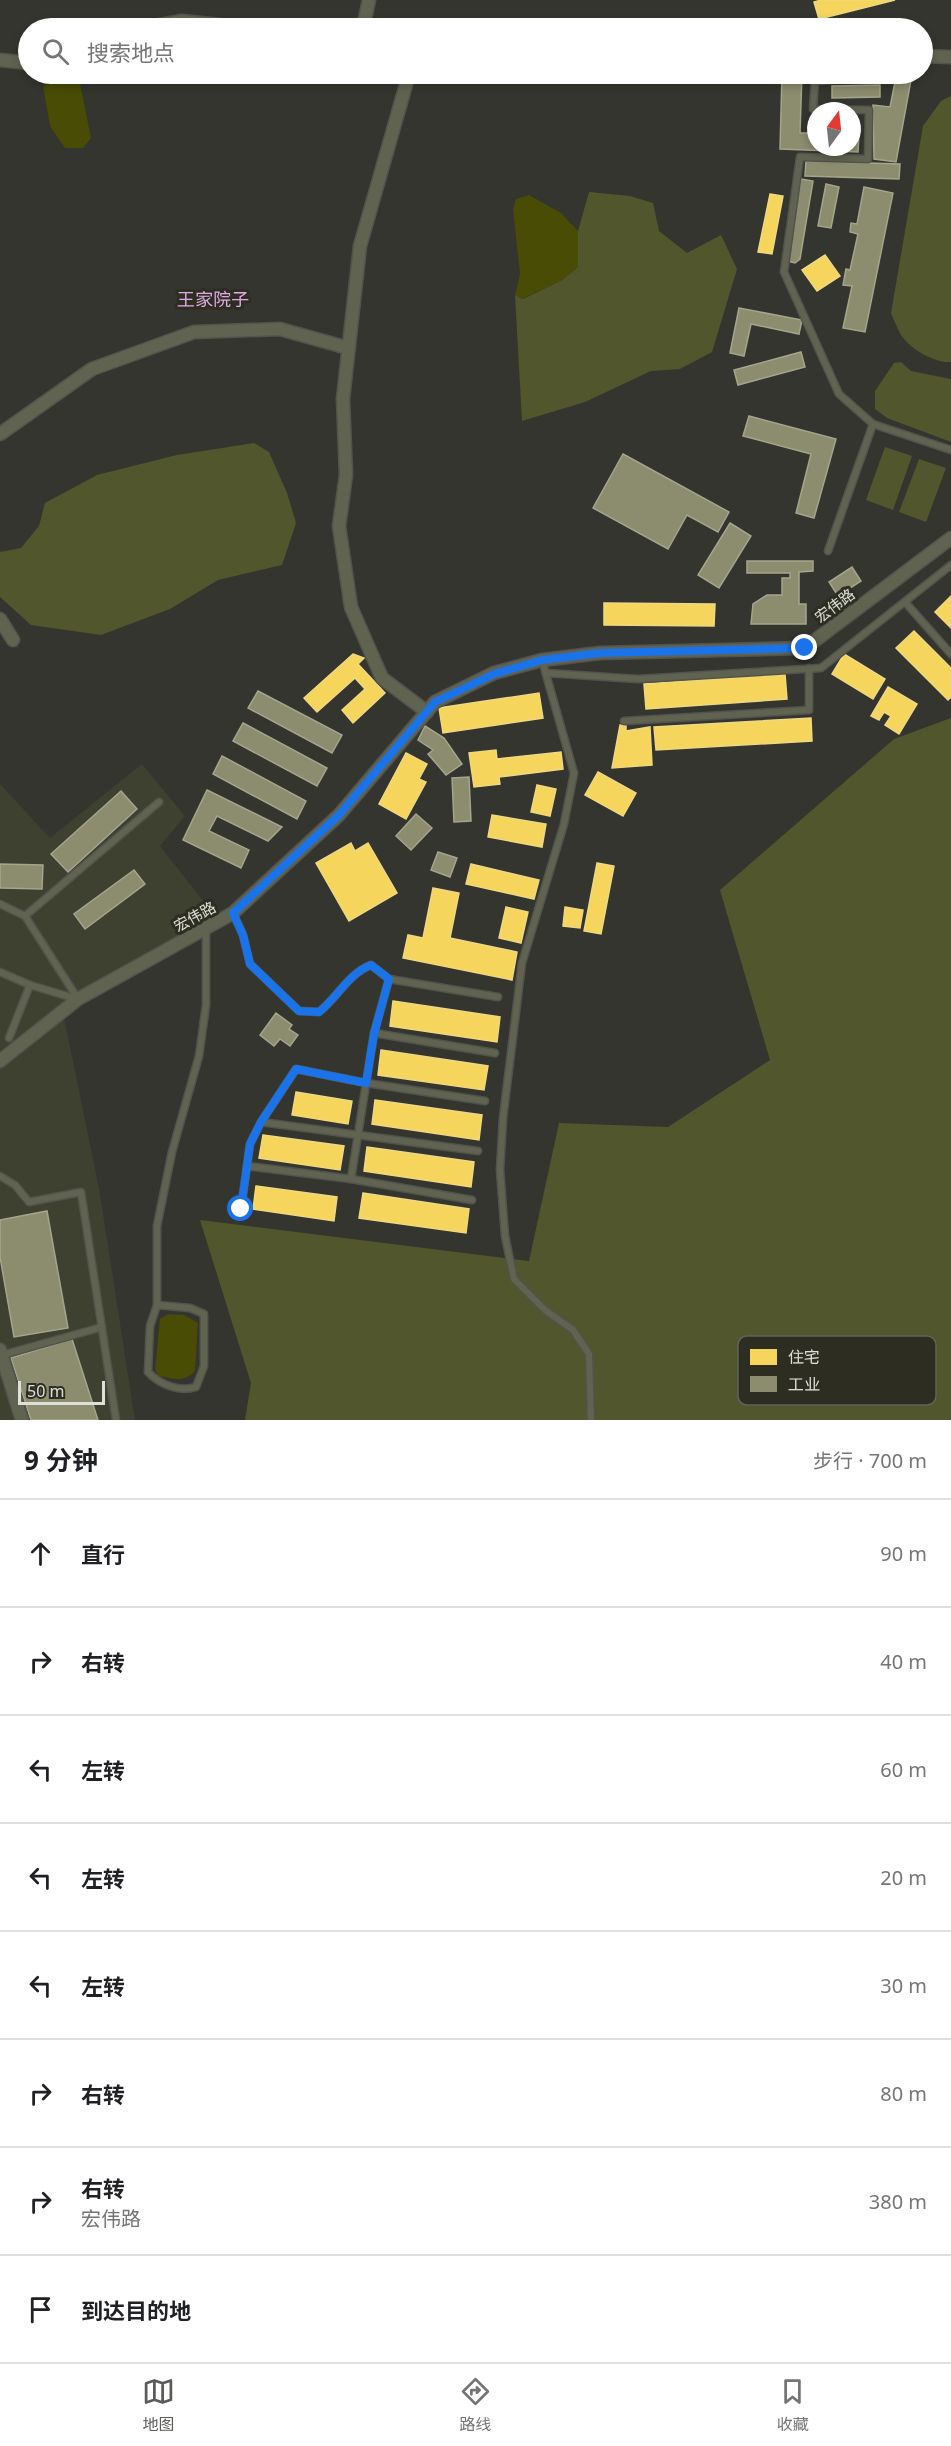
<!DOCTYPE html>
<html lang="zh">
<head>
<meta charset="utf-8">
<style>
  :root { --surface:#fff; --page:#f6f6f6; --text:#202124; --muted:#757577; --line:#e0e0e0; --accent:#5b5c5a }
  body { margin:0; font-family:"Noto Sans","Noto Sans SC",sans-serif; background:var(--page); color:var(--text) }
  .compass { position:absolute; left:807px; top:102px; width:54px; height:54px; border-radius:50%; background:var(--surface); box-shadow:0 3px 9px #0003; rotate:15deg }
  .scale { position:absolute; left:18px; bottom:15px; width:87px; box-sizing:border-box; padding-left:6px; border:3px solid #dfe0d8; border-top:0; font-size:16px; line-height:21px; white-space:nowrap; color:#dfe0d8; -webkit-text-stroke:4px #2d2e21; paint-order:stroke }
  .stop { position:absolute; width:18px; height:18px; margin:-14px; border:4px solid #1a73e8; border-radius:50%; background:#fff }
  .stop.end { background:#1a73e8; border-color:#fff; box-shadow:0 2px 6px #0008 }
  .list { margin:0; padding:0; list-style:none }
  h2 { display:flex; justify-content:space-between; align-items:center; height:78px; margin:0; padding:0 24px; font-size:26px }
  h2 small { font-size:20px; font-weight:400; color:var(--muted) }
  .list li { display:grid; grid-template-columns:39px 1fr auto; gap:18px; align-items:center; box-sizing:border-box; height:108px; padding:0 24px; border-top:2px solid var(--line) }
  .list b { display:block; font-size:22px; white-space:nowrap }
  .list p { margin:0; font-size:20px; white-space:nowrap; color:var(--muted) }
  .list em { font-size:20px; font-style:normal; color:var(--muted) }
  .icon { flex:none; width:33px; height:33px; fill:none; stroke:currentColor; stroke-width:2; stroke-linecap:round; stroke-linejoin:round }
  .map { position:relative; flex:none; width:951px; height:1420px; overflow:hidden }
  .search { position:absolute; background:var(--surface); box-shadow:0 3px 9px #0003; left:18px; right:18px; top:18px; height:66px; display:flex; align-items:center; gap:15px; box-sizing:border-box; padding:0 21px; border-radius:33px; color:var(--muted); font-size:22px }
  .sheet { height:942px; background:var(--surface) }
  nav { display:flex; justify-content:space-around; align-items:center; box-sizing:border-box; height:84px; border-top:2px solid var(--line); background:var(--surface); font-size:16px; color:var(--muted) }
  nav a { display:grid; justify-items:center; gap:3px }
  nav .on { color:var(--accent) }
  .map>svg:first-child { display:block }
  .built { fill:#3e412f }
  .green { fill:#52562c }
  .water { fill:#484c04 }
  .homes { fill:#f6d55c; stroke:#efd881; stroke-width:1.5 }
  .industry { fill:#8c8c6e; stroke:#a5a58e; stroke-width:1.5 }
  .lines { fill:none; stroke-linecap:round; stroke-linejoin:round }
  .lane-casing { stroke:#52534d; stroke-width:9 }
  .street-casing { stroke:#52534d; stroke-width:15 }
  .lane { stroke:#616351; stroke-width:6 }
  .street { stroke:#616351; stroke-width:12 }
  .route { stroke:#1a73e8; stroke-width:8 }
  .labels { text-anchor:middle; stroke-width:6; stroke-linejoin:round; paint-order:stroke }
  .street-label { font-size:15px; fill:#dfe0d8; stroke:#2d2e21 }
  .quarter-label { font-size:18px; fill:#dfaae5; stroke:#2d2e21 }
  .key { fill:#2d2e21; stroke:#626358; stroke-width:1.5 }
  .key-label { font-size:16px; fill:#dfe0d8 }
</style>
</head>
<body>
<div class="map">
<svg width="951" height="1420" viewBox="0 0 951 1420">
  <rect width="100%" height="100%" fill="#34352e"/>
  <polygon class="built" points="142,764 185,816 160,846 219,921 63,1013 99,1188 135,1420 0,1420 0,784 50,838"/>
  <g class="green">
    <path d="M951 96V362C934 363 910 349 901 335 897 328 894 320 891 313L923 126 941 101Z"/>
    <polygon points="589,192 630,196 653,203 659,231 687,253 721,235 737,269 712,352 680,369 651,371 585,402 522,421 515,295 523,299 562,280 578,267 578,231"/>
    <polygon points="901,362 911,371 951,379 951,442 887,418 875,409 875,391 894,363"/>
    <polygon points="254,443 269,452 287,493 296,523 282,565 218,580 170,609 101,635 31,625 0,597 0,552 21,548 39,526 45,503 97,475 177,455"/>
    <polygon points="885,447 912,456 893,510 866,500"/>
    <polygon points="919,459 946,468 926,522 899,512"/>
    <polygon points="951,718 951,1420 245,1420 251,1383 200,1220 529,1261 559,1123 668,1127 770,1060 720,890 894,739"/>
  </g>
  <g class="water">
    <polygon points="68,74 78,74 91,138 83,148 65,148 50,126 43,86"/>
    <polygon points="529,195 561,213 578,231 578,267 562,280 522,299 515,295 520,274 513,209 516,199"/>
    <path d="M168 1314 184 1315 198 1323 195 1371C184 1383 173 1379 159 1376L155 1370 160 1319Z"/>
  </g>
  <g class="homes">
    <polygon points="821,0 895,0 819,19 814,2"/>
    <polygon points="827,26 909,27 909,28 827,28"/>
    <polygon points="770,194 783,196 772,254 758,252"/>
    <polygon points="825,255 840,276 817,291 802,270"/>
    <polygon points="951,596 951,628 935,612"/>
    <polygon points="604,603 715,604 714,626 604,625"/>
    <polygon points="914,631 951,668 951,697 948,700 896,648"/>
    <polygon points="353,654 364,658 358,664 385,693 353,723 342,710 365,689 355,678 317,712 304,698"/>
    <polygon points="844,654 885,679 873,699 832,674"/>
    <polygon points="785,674 787,699 646,709 644,684"/>
    <polygon points="888,687 917,704 899,734 885,725 891,716 884,712 879,720 871,716"/>
    <polygon points="539,693 543,718 443,733 439,708"/>
    <polygon points="811,718 812,741 656,750 654,727"/>
    <polygon points="620,725 626,726 626,731 650,727 652,765 612,768"/>
    <polygon points="496,750 497,759 561,752 563,769 499,777 500,784 474,787 469,753"/>
    <polygon points="406,753 427,764 419,779 426,782 406,819 379,804"/>
    <polygon points="598,772 636,793 623,816 585,795"/>
    <polygon points="537,785 556,789 550,816 531,812"/>
    <polygon points="492,815 546,824 542,847 488,837"/>
    <polygon points="351,843 355,851 368,843 397,893 349,921 316,863"/>
    <polygon points="597,863 614,866 601,934 584,931"/>
    <polygon points="471,864 539,880 534,899 466,884"/>
    <polygon points="433,888 459,893 450,938 517,952 512,980 403,958 408,935 423,938"/>
    <polygon points="506,907 528,912 521,943 499,938"/>
    <polygon points="565,907 583,910 580,928 563,926"/>
    <polygon points="393,1001 500,1017 497,1042 390,1026"/>
    <polygon points="381,1050 488,1066 484,1090 378,1075"/>
    <polygon points="296,1092 352,1101 348,1124 292,1115"/>
    <polygon points="375,1100 482,1115 479,1140 372,1124"/>
    <polygon points="263,1135 344,1146 340,1170 259,1158"/>
    <polygon points="367,1147 474,1162 471,1187 364,1171"/>
    <polygon points="256,1186 337,1197 334,1221 253,1209"/>
    <polygon points="363,1193 469,1209 466,1233 359,1218"/>
  </g>
  <g class="industry">
    <polygon points="782,74 802,74 800,133 816,133 816,147 852,147 852,134 859,135 858,152 780,149"/>
    <polygon points="896,77 911,80 896,162 874,159 873,105 890,107"/>
    <polygon points="880,85 880,97 832,98 832,86"/>
    <polygon points="806,161 900,164 899,179 805,176"/>
    <polygon points="801,179 813,181 800,259 795,263 787,261"/>
    <polygon points="826,184 839,187 831,228 818,226"/>
    <polygon points="864,187 893,193 865,332 843,328 852,286 843,285 846,269 850,270 858,234 850,232 851,223 857,224"/>
    <polygon points="739,308 802,320 799,334 751,324 744,356 730,353"/>
    <polygon points="801,352 805,367 738,385 734,370"/>
    <polygon points="749,416 836,439 814,518 796,513 811,454 743,436"/>
    <polygon points="623,454 729,512 718,532 687,515 668,549 593,508"/>
    <polygon points="730,523 751,536 719,588 698,575"/>
    <polygon points="747,561 813,561 813,571 799,572 799,604 806,604 806,624 751,624 753,604 767,595 782,595 782,578 790,578 790,573 747,573"/>
    <polygon points="852,567 861,581 838,596 829,582"/>
    <polygon points="258,691 342,735 332,753 248,708"/>
    <polygon points="243,723 327,768 317,786 233,741"/>
    <polygon points="425,726 444,738 462,764 446,775 428,754 433,750 418,740"/>
    <polygon points="222,756 306,801 297,819 213,774"/>
    <polygon points="469,777 471,821 454,822 452,778"/>
    <polygon points="207,790 282,827 268,841 217,816 209,831 249,850 241,868 183,840"/>
    <polygon points="121,791 137,809 68,872 51,854"/>
    <polygon points="416,814 432,828 411,850 396,836"/>
    <polygon points="438,852 457,858 450,877 431,870"/>
    <polygon points="0,864 43,865 42,889 0,888"/>
    <polygon points="134,870 145,884 85,929 74,914"/>
    <polygon points="276,1013 292,1025 289,1029 298,1035 290,1046 280,1039 274,1046 260,1035"/>
    <polygon points="47,1211 68,1328 14,1337 0,1257 0,1220"/>
    <polygon points="72,1339 98,1420 31,1420 11,1358"/>
  </g>
  <g class="lines">
    <defs>
      <g id="lane">
        <polyline points="873,74 857,78 815,81 813,109 869,110 868,159 800,157 784,272 839,394 873,424"/>
        <polyline points="828,551 873,424 951,450"/>
        <polyline points="905,602 951,654"/>
        <polyline points="542,660 574,773 564,824 522,963 503,1118 500,1170 505,1236 514,1279 545,1310 573,1330 589,1354 591,1420"/>
        <polyline points="546,673 638,679 821,668 951,565"/>
        <polyline points="624,721 809,710 809,668"/>
        <polyline points="0,904 25,916 78,999"/>
        <path d="M233 913 243 935 250 964 299 1011 319 1012C337 998 349 973 371 965L389 979 498 997"/>
        <polyline points="25,916 159,802"/>
        <polyline points="0,972 30,985 9,1038"/>
        <polyline points="30,985 77,999"/>
        <polyline points="374,1033 495,1053"/>
        <polyline points="261,1122 478,1151"/>
        <polyline points="247,1166 351,1179 472,1200"/>
        <polyline points="0,1176 15,1185 29,1202 81,1192 116,1420"/>
        <polyline points="351,1179 374,1033 389,979"/>
        <polyline points="241,1209 250,1144 261,1122 296,1069 366,1083 485,1101"/>
        <path d="M157 1305 190 1308 204 1314V1366L196 1387C179 1392 160 1385 148 1372L150 1326 157 1305V1226L172 1152 199 1056 206 1005V929"/>
        <polyline points="2,1355 102,1327"/>
      </g>
      <g id="street">
        <polyline points="144,28 182,21 248,28"/>
        <polyline points="363,28 369,0"/>
        <polyline points="922,56 951,57"/>
        <polyline points="0,60 28,63"/>
        <polyline points="409,74 360,246 343,399 346,475 339,526 351,607 382,678 427,712"/>
        <polyline points="0,434 92,369 194,332 280,329 348,348"/>
        <polyline points="0,619 13,640"/>
        <polyline points="0,1061 78,999 233,913 339,815 435,702 494,673 542,660 600,653 805,648 951,538"/>
        <polyline points="0,1350 22,1420"/>
      </g>
    </defs>
    <use href="#lane" class="lane-casing"/>
    <use href="#street" class="street-casing"/>
    <use href="#lane" class="lane"/>
    <use href="#street" class="street"/>
  </g>
  <g class="lines">
    <path class="route" d="M241 1209 250 1144 261 1122 296 1069 366 1083 374 1034 389 979 371 965C349 973 337 998 319 1012L299 1011 250 964 243 935 233 913 339 815 435 702 494 674 542 660 600 653 805 648"/>
  </g>
  <g class="labels">
    <g class="street-label">
      <text transform="translate(835 606) rotate(-37)" y="5">宏伟路</text>
      <text transform="translate(195 917) rotate(-29)" y="5">宏伟路</text>
    </g>
    <g class="quarter-label">
      <text x="213" y="306">王家院子</text>
    </g>
  </g>
  <rect x="738" y="1336" width="198" height="69" rx="9" class="key"/>
  <rect x="750" y="1349" width="27" height="16" fill="#f6d55c"/>
  <rect x="750" y="1376" width="27" height="16" fill="#8c8c6e"/>
  <g class="key-label">
    <text x="788" y="1363">住宅</text>
    <text x="788" y="1390">工业</text>
  </g>
</svg>
<svg class="compass" viewBox="-18 -18 36 36"><path d="M0-13l5 13h-10z" fill="#e53935"/><path d="M0 13l5-13h-10z" fill="#757577"/></svg>
<div class="scale">50 m</div>
<div class="stop" style="left:241px;top:1209px"></div>
<div class="stop end" style="left:805px;top:648px"></div>
<div class="search"><svg class="icon" aria-label="search" viewBox="0 0 24 24"><circle cx="10" cy="10" r="6"/><path d="M15 15l6 6"/></svg>搜索地点</div>
</div>
<section class="sheet">
<h2>9 分钟<small>步行 · 700 m</small></h2>
<ul class="list">
<li><svg class="icon" aria-label="ahead" viewBox="0 0 24 24"><path d="M12 20V5M6 11l6-6 6 6"/></svg><div><b>直行</b></div><em>90 m</em></li>
<li><svg class="icon" aria-label="right" viewBox="0 0 24 24"><path d="M7 20v-9h11M14 6l5 5-5 5"/></svg><div><b>右转</b></div><em>40 m</em></li>
<li><svg class="icon" aria-label="left" viewBox="0 0 24 24"><path d="M17 20v-9H6M10 6l-5 5 5 5"/></svg><div><b>左转</b></div><em>60 m</em></li>
<li><svg class="icon" aria-label="left" viewBox="0 0 24 24"><path d="M17 20v-9H6M10 6l-5 5 5 5"/></svg><div><b>左转</b></div><em>20 m</em></li>
<li><svg class="icon" aria-label="left" viewBox="0 0 24 24"><path d="M17 20v-9H6M10 6l-5 5 5 5"/></svg><div><b>左转</b></div><em>30 m</em></li>
<li><svg class="icon" aria-label="right" viewBox="0 0 24 24"><path d="M7 20v-9h11M14 6l5 5-5 5"/></svg><div><b>右转</b></div><em>80 m</em></li>
<li><svg class="icon" aria-label="right" viewBox="0 0 24 24"><path d="M7 20v-9h11M14 6l5 5-5 5"/></svg><div><b>右转</b><p>宏伟路</p></div><em>380 m</em></li>
<li><svg class="icon" aria-label="arrive" viewBox="0 0 24 24"><path d="M6 21V4h12l-3 4 3 4H6"/></svg><div><b>到达目的地</b></div></li>
</ul>
</section>
<nav>
<a class="on"><svg class="icon" aria-label="map" viewBox="0 0 24 24"><path d="M3 6l6-2 6 2 6-2v14l-6 2-6-2-6 2zM9 4v14M15 6v14"/></svg>地图</a>
<a><svg class="icon" aria-label="directions" viewBox="0 0 24 24"><path d="M12 3l9 9-9 9-9-9zM9 14v-3h6M13 9l2 2-2 2"/></svg>路线</a>
<a><svg class="icon" aria-label="saved" viewBox="0 0 24 24"><path d="M7 4h10v16l-5-4-5 4z"/></svg>收藏</a>
</nav>
</body>
</html>
